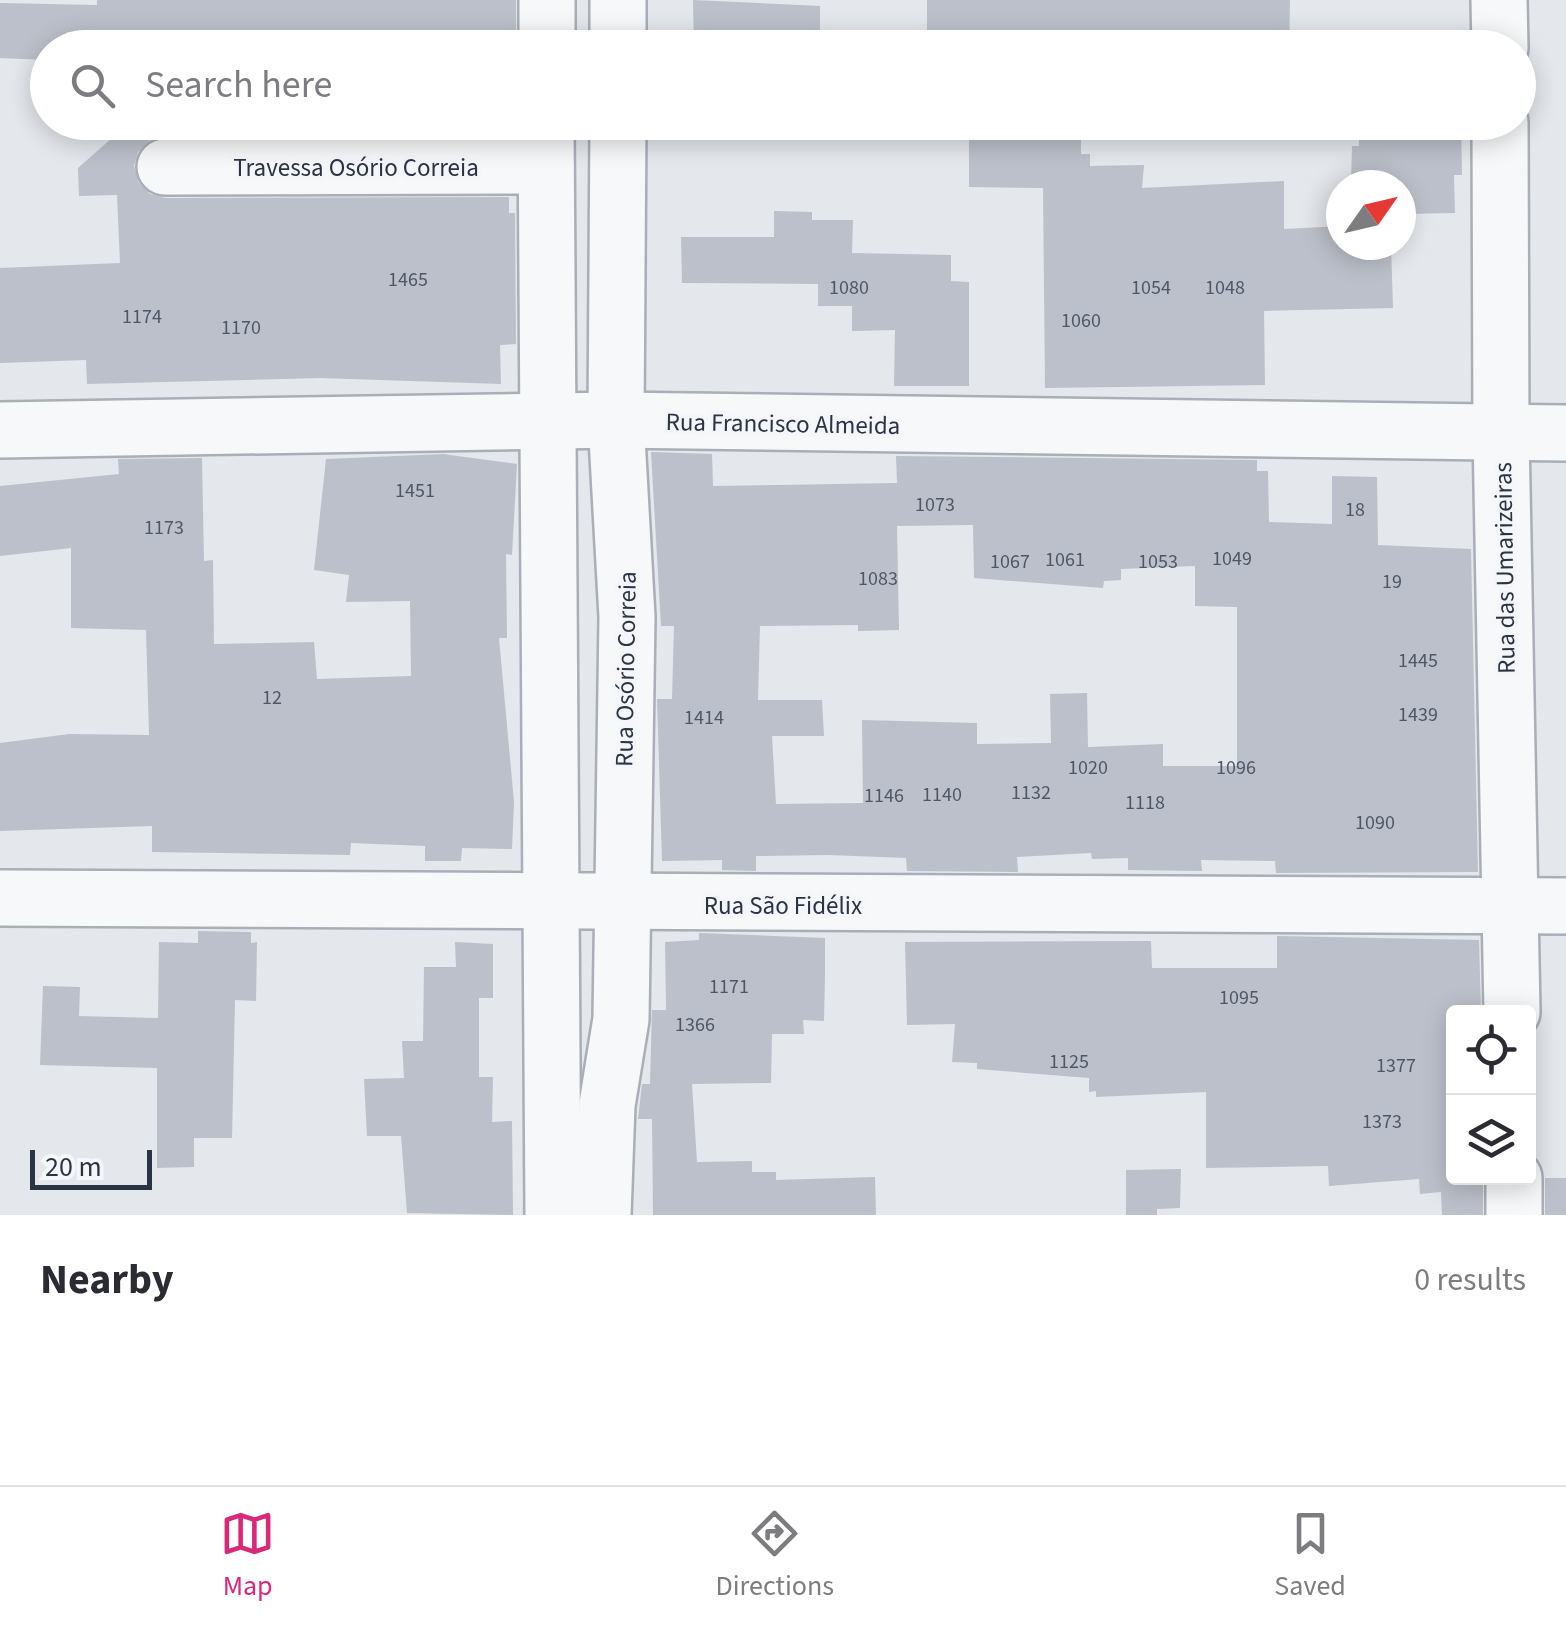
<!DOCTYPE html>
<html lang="en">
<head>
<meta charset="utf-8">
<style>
  :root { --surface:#fff; --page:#f2f2f3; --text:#2b2b33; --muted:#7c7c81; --line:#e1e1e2; --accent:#db2777 }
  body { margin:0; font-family:"Source Sans 3",sans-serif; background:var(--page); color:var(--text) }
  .controls { position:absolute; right:30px; bottom:30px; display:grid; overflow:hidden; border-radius:10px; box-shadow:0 5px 25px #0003 }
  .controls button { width:90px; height:90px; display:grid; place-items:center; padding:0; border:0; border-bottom:2px solid var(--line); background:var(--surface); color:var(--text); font:50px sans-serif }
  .compass { position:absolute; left:1326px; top:170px; width:90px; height:90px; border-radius:50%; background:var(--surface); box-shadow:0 5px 25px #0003; rotate:56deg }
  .scale { position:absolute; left:30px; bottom:25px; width:122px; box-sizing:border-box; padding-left:10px; border:5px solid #2b3445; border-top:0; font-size:28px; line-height:35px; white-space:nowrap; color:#2b3445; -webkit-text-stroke:8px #f4f6f9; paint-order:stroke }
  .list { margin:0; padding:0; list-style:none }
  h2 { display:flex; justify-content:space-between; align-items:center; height:130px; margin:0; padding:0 40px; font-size:42px }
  h2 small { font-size:32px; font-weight:400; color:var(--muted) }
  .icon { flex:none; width:55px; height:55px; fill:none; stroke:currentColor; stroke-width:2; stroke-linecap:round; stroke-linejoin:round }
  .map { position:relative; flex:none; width:1566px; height:1215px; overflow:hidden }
  .search { position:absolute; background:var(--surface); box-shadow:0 5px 25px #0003; left:30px; right:30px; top:30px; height:110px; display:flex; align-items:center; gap:25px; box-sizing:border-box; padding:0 35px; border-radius:55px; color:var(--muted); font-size:38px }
  .sheet { height:270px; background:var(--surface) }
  nav { display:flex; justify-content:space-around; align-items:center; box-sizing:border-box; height:140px; border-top:2px solid var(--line); background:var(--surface); font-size:28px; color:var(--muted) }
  nav a { display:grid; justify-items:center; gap:5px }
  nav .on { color:var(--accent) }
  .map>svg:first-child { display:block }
  .building { fill:#bbc0ca; fill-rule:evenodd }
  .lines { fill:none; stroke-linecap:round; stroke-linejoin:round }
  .minor-casing { stroke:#a9aeb7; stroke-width:60 }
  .minor { stroke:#f7f8fa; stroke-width:55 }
  .labels { text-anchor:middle; stroke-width:8; stroke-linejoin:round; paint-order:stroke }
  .number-label { font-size:20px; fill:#4f5766 }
  .street-label { font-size:25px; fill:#2b3445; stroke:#f4f6f9 }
</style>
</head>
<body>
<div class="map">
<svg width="1566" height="1215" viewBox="0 0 1566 1215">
  <rect width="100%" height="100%" fill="#e4e7ec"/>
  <g class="building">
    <polygon points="97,0 516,0 516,35 502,34 503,48 221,43 221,48 48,48 48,60 0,58 0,3 97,5"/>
    <polygon points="693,0 820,6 820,37 812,37 812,48 694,48"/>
    <polygon points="927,0 1290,0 1289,48 927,48"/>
    <polygon points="130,122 504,122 505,135 165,136 149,141 138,152 134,166 139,183 150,194 165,198 509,197 509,213 515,213 516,344 500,345 501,384 320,378 87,384 86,360 0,363 0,268 120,263 117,195 79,196 78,168"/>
    <polygon points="969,122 1057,122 1057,138 1081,137 1081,154 1090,154 1090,166 1144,165 1142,188 1284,181 1284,229 1341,226 1341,245 1391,245 1393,308 1264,311 1265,385 1045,388 1043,188 969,187"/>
    <polygon points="1359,122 1461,122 1462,175 1454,175 1455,213 1401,214 1401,185 1351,185 1352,146 1359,146"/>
    <polygon points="774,211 812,212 812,220 853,220 852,253 951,255 951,281 969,282 969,386 894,386 895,330 852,331 852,306 818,306 818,284 682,283 681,237 774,237"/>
    <path d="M651 452 712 454 713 486 897 483 896 456 1257 460V471H1268L1269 522 1332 524V476L1377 477 1378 545 1471 549 1478 872 1276 873 1275 861 1201 860 1202 871 1128 870V858L1092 859 1091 853 1017 857 1018 872 907 871 906 858 829 855 756 856V871L722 870V860L662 861 657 699H672L674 626H661ZM973 525 974 578 1103 588 1104 581 1121 580V569L1195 566V606L1237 607V766H1163V744L1088 747 1087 693 1050 694 1051 743 977 744V723L862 720 863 803 776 804 772 736H824L822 700H758L760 626 858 625V631L899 630 897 526Z"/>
    <polygon points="443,454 517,464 512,555 506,554 507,638 499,638 514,802 512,849 462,848 461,861 425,861 425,846 351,843 350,855 152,852 152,826 0,831 0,743 69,734 149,735 146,630 71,628 71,548 0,556 0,486 119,474 118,459 202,458 204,561 213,560 214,644 314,642 317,679 411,676 410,601 346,602 349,575 314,570 326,459"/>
    <polygon points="198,931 251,932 251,943 257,942 256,1001 235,1000 232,1138 194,1138 194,1167 157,1168 157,1068 40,1065 43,986 80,987 79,1016 158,1018 159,942 198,943"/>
    <polygon points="699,933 825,938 825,976 824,1021 803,1020 804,1034 772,1034 771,1083 692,1084 697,1162 752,1161 752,1172 776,1172 776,1180 875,1177 876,1215 653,1215 652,1119 638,1119 642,1084 650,1084 652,1010 666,1010 665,942 699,940"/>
    <polygon points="1277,936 1479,940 1481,1012 1454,1012 1454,1178 1483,1178 1483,1215 1442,1215 1441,1192 1420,1194 1419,1179 1329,1186 1328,1166 1206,1168 1206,1092 1096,1097 1096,1091 1089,1092 1089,1078 977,1069 977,1063 952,1062 955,1024 907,1025 905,942 1151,941 1152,968 1277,968"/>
    <polygon points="455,942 493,944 493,998 479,998 479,1077 493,1077 492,1122 512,1121 513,1215 407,1213 401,1136 367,1136 364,1079 404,1078 402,1041 423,1041 424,967 456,967"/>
    <polygon points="1181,1169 1180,1208 1157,1209 1157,1215 1126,1215 1126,1170"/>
    <rect x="1545" y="1178" width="21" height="37"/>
  </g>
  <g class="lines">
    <defs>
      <g id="minor">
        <polyline points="1499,0 1500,48"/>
        <polyline points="547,48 547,0"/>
        <polyline points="618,48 618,0"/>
        <polyline points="546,122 553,1215"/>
        <polyline points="1500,122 1501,434 1512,1012"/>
        <polyline points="165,167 546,166"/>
        <polyline points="0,430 616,420 1566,433"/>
        <polyline points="0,898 1566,906"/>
        <polyline points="1514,1178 1514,1215"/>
        <polyline points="603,1215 607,1105 621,1019 627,617 616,420 618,122"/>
      </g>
    </defs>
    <use href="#minor" class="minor-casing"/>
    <use href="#minor" class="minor"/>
  </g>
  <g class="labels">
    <g class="number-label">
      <text x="408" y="286">1465</text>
      <text x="849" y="294">1080</text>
      <text x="1151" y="294">1054</text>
      <text x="1225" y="294">1048</text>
      <text x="142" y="323">1174</text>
      <text x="1081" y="327">1060</text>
      <text x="241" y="334">1170</text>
      <text x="415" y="497">1451</text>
      <text x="935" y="511">1073</text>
      <text x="1355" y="516">18</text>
      <text x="164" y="534">1173</text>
      <text x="1232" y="565">1049</text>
      <text x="1065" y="566">1061</text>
      <text x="1010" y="568">1067</text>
      <text x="1158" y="568">1053</text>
      <text x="878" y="585">1083</text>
      <text x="1392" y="588">19</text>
      <text x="1418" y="667">1445</text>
      <text x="272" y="704">12</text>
      <text x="1418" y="721">1439</text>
      <text x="704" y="724">1414</text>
      <text x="1088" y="774">1020</text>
      <text x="1236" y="774">1096</text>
      <text x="1031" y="799">1132</text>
      <text x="942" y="801">1140</text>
      <text x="884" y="802">1146</text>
      <text x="1145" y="809">1118</text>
      <text x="1375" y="829">1090</text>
      <text x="729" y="993">1171</text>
      <text x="1239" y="1004">1095</text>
      <text x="695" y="1031">1366</text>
      <text x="1069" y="1068">1125</text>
      <text x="1396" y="1072">1377</text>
      <text x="1382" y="1128">1373</text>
    </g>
    <g class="street-label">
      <text x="356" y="176">Travessa Osório Correia</text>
      <text transform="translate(783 423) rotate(1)" y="9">Rua Francisco Almeida</text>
      <text transform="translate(1504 568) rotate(-91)" y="9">Rua das Umarizeiras</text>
      <text transform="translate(625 669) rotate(-89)" y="9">Rua Osório Correia</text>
      <text x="783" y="914">Rua São Fidélix</text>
    </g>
  </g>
</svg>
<div class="controls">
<button><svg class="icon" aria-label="locate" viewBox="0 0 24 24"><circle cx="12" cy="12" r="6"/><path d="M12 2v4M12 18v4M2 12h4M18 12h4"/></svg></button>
<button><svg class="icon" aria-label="layers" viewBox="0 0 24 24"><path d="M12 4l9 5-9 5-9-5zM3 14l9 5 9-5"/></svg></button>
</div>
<svg class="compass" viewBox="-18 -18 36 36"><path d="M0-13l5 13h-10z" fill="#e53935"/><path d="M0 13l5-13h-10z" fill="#7c7c81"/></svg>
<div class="scale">20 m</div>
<div class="search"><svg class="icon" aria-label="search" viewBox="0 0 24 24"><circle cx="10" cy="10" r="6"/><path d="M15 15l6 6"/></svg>Search here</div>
</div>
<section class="sheet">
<h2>Nearby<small>0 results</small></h2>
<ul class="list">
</ul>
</section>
<nav>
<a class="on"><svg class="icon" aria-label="map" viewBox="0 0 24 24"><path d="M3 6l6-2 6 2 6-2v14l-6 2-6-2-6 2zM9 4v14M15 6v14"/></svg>Map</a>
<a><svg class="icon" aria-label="directions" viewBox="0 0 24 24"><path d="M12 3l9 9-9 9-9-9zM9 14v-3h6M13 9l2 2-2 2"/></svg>Directions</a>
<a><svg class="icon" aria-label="saved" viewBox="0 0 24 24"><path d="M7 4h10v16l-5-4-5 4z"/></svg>Saved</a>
</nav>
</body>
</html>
